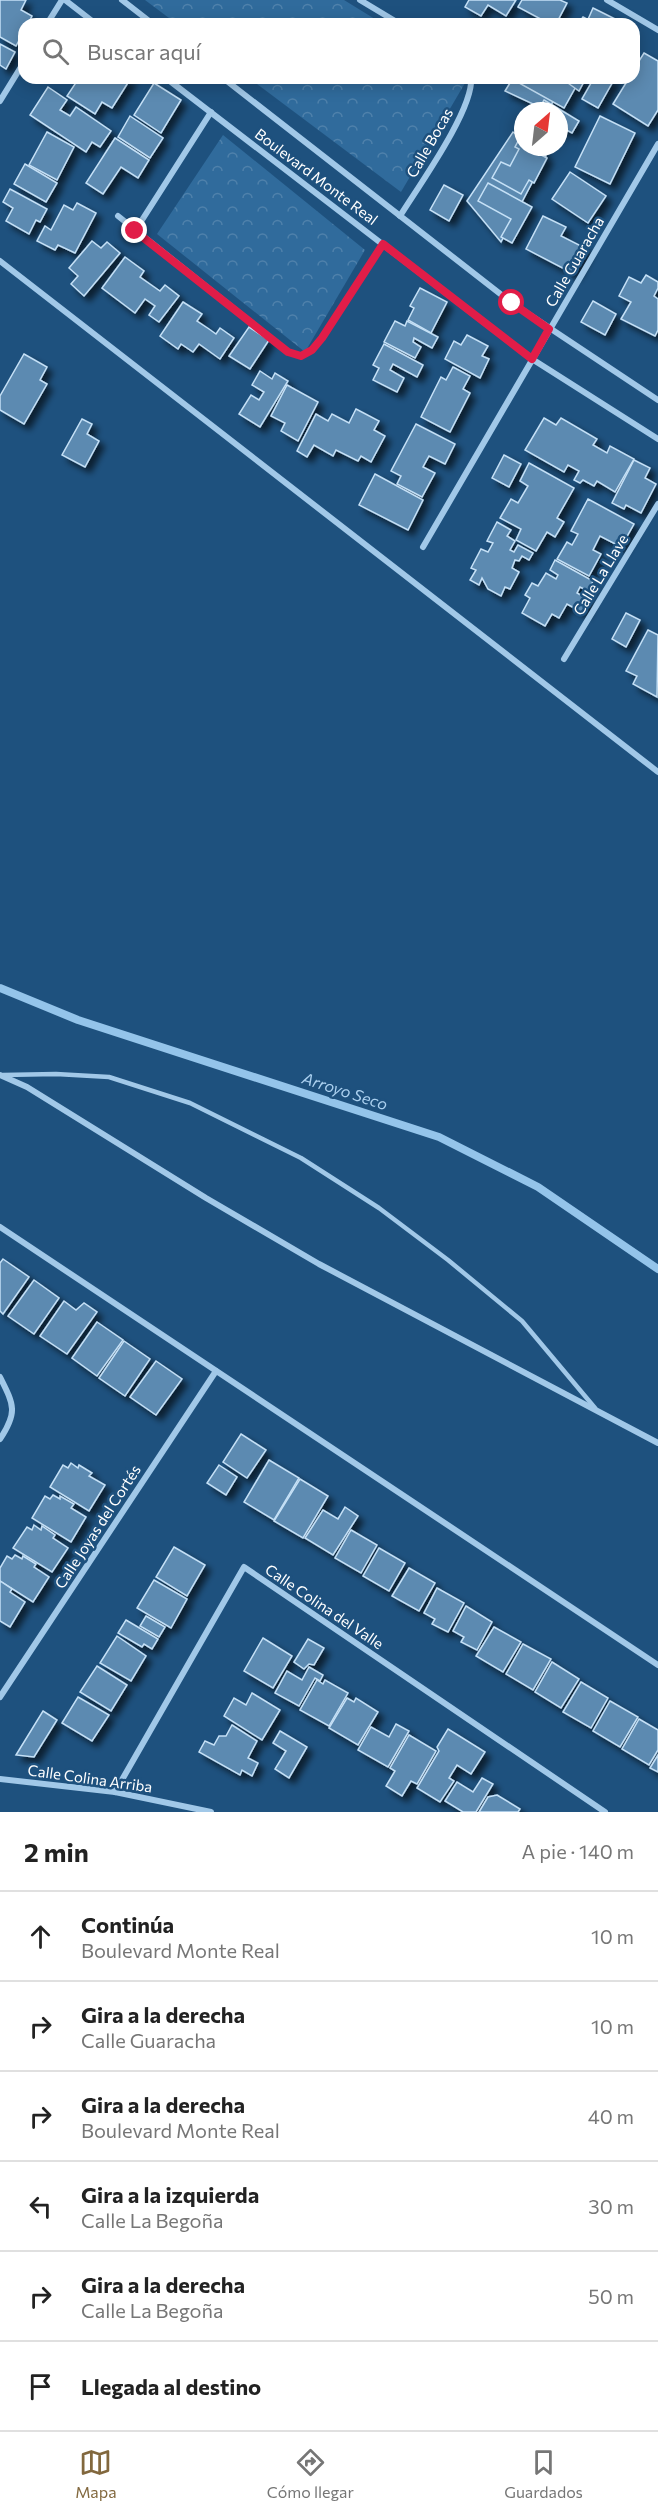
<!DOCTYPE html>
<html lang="es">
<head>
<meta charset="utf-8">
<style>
  :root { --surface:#fff; --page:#f6f6f6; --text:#222; --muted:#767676; --line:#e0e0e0; --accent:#82683e }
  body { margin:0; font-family:Commissioner,sans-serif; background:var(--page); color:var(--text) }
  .compass { position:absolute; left:514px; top:102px; width:54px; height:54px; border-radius:50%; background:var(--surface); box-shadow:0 3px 15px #0003; rotate:28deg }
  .stop { position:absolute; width:18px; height:18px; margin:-14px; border:4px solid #e11d48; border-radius:50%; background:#fff }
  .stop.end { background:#e11d48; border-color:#fff; box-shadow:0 2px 6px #0008 }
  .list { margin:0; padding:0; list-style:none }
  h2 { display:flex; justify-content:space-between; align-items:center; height:78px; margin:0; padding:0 24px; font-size:26px }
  h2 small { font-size:20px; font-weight:400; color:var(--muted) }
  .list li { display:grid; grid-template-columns:39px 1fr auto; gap:18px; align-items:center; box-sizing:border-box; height:90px; padding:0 24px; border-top:2px solid var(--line) }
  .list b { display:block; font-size:22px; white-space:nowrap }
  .list p { margin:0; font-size:20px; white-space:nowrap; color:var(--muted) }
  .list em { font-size:20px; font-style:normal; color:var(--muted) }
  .icon { flex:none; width:33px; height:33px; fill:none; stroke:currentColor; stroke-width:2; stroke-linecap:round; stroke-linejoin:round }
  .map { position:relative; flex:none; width:658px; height:1812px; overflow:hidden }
  .search { position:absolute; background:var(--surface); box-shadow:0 3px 15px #0003; left:18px; right:18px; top:18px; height:66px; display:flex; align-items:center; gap:15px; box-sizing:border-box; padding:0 21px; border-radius:18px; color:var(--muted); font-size:22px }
  .sheet { height:618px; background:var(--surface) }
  nav { display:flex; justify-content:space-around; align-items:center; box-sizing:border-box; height:84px; border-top:2px solid var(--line); background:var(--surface); font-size:16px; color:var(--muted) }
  nav a { display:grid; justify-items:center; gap:3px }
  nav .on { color:var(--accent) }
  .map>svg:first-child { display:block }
  .park { fill:url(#park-crowns) }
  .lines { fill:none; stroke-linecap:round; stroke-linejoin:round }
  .stream { stroke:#94c4ea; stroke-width:8 }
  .building { fill:#5b8ab1; stroke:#c5e0f6; stroke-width:1.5; filter:url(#shadow) }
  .lane { stroke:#a1c8e8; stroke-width:4.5 }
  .street { stroke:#a1c8e8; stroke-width:6 }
  .route { stroke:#e11d48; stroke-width:8 }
  .labels { text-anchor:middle; stroke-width:5; stroke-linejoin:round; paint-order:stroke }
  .street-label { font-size:15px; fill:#fff; stroke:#1e517e }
  .water-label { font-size:16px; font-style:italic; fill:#acd1f0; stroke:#1e517e }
</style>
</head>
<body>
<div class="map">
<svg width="658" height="1812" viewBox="0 0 658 1812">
  <defs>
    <pattern id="park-crowns" width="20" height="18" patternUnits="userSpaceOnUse" patternTransform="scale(1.5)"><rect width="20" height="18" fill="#306b9c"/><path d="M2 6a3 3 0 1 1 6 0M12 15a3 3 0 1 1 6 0" fill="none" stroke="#4f81ab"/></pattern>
    <filter id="shadow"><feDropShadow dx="5.5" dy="5.5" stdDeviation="3" flood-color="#0009"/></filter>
  </defs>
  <rect width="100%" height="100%" fill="#1e517e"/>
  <g class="park">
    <polygon points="145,0 344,0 383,24 177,24"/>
    <polygon points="249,78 468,78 401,192"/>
    <polygon points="223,135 365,250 305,352 157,234"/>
  </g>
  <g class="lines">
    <polyline class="stream" points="0,988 78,1020 439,1137 538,1187 658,1269"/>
  </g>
  <g class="building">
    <polygon points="0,0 26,0 21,10 32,16 28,24 24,24 24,31 16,46 0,37"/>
    <polygon points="469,0 516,0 506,16 488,5 481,16 465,7"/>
    <polygon points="522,0 560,0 567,3 556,24 550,24 518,7"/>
    <polygon points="593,8 625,24 586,24"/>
    <polygon points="583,17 596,24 578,24"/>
    <polygon points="0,44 15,52 6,69 0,65"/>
    <polygon points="644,53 658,61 658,110 648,126 613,104 629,78 634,78 634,69"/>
    <polygon points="79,78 131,78 112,108 102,102 95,114 67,96"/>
    <polygon points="513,78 559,78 564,80 548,111 505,91"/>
    <polygon points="522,78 573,78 579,81 564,108 519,83"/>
    <polygon points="561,78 586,78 579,91"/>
    <polygon points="594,78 615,78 598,108 582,99"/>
    <polygon points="154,83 181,100 161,133 134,115"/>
    <polygon points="48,87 67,100 60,110 70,116 76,107 111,131 100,147 92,142 86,152 30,115"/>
    <polygon points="544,100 579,121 572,133 563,128 559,135 559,111 538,111"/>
    <polygon points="130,116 163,138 150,158 118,137"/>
    <polygon points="600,116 635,133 610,184 575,167"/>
    <polygon points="47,132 74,147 57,180 29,165"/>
    <polygon points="513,132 523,139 523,147 534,147 546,156 501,242 467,201"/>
    <polygon points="523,132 523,147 543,147 539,154 547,158 534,183 529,180 521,194 492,178 501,162 510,166 519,149 515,147"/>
    <polygon points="115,138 149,160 138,178 121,167 103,194 86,183"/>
    <polygon points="25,164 57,183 46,202 14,184"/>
    <polygon points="570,172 606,196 588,223 552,199"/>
    <polygon points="488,183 532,207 512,243 501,237 511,219 478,201"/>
    <polygon points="444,185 463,195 449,221 430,210"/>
    <polygon points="10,189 47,209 40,222 36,220 29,234 6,221 13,208 3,202"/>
    <polygon points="77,203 96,213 75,253 58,245 55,250 37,241 45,226 51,230 64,205 73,210"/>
    <polygon points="543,216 566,227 561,236 587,249 574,274 526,249"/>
    <polygon points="92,241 101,248 107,242 120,253 84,296 71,284 78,276 69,268"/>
    <polygon points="125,257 144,271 140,277 160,291 165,285 179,296 159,322 149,315 155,306 145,299 135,313 102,288"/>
    <polygon points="646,275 658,282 658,288 654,296 658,299 658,330 655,336 621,319 631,302 619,296 629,277 641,283"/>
    <polygon points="420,288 447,302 431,333 408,320 414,308 410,306"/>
    <polygon points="593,301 616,314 605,335 581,322"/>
    <polygon points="183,302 202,314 197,321 209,329 216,334 220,328 234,338 220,359 199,344 193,352 181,344 178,349 160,336"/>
    <polygon points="395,321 405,326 407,321 438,337 432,348 414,338 413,342 421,347 415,358 384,342"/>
    <polygon points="249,327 269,340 250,369 229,356"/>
    <polygon points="467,335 488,346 482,356 489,359 480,378 445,359 454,341 461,345"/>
    <polygon points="384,344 423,365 417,377 393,364 390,370 404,378 397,392 373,380 379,368 373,365"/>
    <polygon points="24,354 47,367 40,380 47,384 24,424 0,410 0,396"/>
    <polygon points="453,367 470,376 463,389 470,393 450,432 421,417 441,377 446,380"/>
    <polygon points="260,371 272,379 275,373 288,381 260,427 239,414 251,395 259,400 264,392 252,385"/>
    <polygon points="287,385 318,402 298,441 281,431 285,423 271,416"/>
    <polygon points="356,409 379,421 374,430 385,436 371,462 361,456 358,461 336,450 333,456 314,445 307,457 297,451 316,414 328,421 332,414 349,423"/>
    <polygon points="544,418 556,425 561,418 597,439 593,445 607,453 610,446 634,459 615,492 597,481 594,486 583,480 580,483 574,480 579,471 568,465 564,472 525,450"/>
    <polygon points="82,419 92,424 87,434 99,441 85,467 62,455"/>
    <polygon points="416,424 455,444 445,464 429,456 423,467 435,473 422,497 397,484 401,476 391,471"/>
    <polygon points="504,455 521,464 509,487 492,478"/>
    <polygon points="634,460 650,468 645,478 656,484 641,513 626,505 624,509 612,503"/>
    <polygon points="529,463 574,488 557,518 564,522 555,537 547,532 536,551 516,540 521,529 500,518 511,499 518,503 528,486 520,481"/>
    <polygon points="375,474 423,500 408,530 359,505"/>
    <polygon points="588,499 634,524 621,547 600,536 593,550 601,554 589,576 557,559 567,542 572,545 578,534 571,531"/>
    <polygon points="497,522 511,530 507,536 515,541 510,550 514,552 518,545 533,553 529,560 522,556 519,561 515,560 512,568 519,572 510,589 505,587 501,596 488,589 482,578 479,585 470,580 476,570 471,568 481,549 488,552 493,543 487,541"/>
    <polygon points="555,560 593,581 588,591 580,587 577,593 589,600 583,613 567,604 559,618 552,614 545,626 522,613 530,598 525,595 532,583 538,586 546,573 556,579 558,575 550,570"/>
    <polygon points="626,613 640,620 626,647 612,639"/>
    <polygon points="648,630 658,635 657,697 633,684 637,676 626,671"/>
    <polygon points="3,1259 29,1277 3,1314 0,1311 0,1263"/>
    <polygon points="34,1280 59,1298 34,1334 8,1316"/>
    <polygon points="64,1301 76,1310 84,1303 97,1312 67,1354 40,1336"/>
    <polygon points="97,1322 123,1340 97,1376 72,1358"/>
    <polygon points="124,1341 150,1359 125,1396 99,1378"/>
    <polygon points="156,1361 182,1379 156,1415 130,1397"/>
    <polygon points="241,1434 266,1450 247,1478 223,1462"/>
    <polygon points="269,1460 299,1478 274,1520 244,1502"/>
    <polygon points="71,1463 78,1468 79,1465 92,1473 89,1476 105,1485 89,1511 50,1487 63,1465 68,1468"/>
    <polygon points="219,1465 237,1477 226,1495 207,1483"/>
    <polygon points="300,1479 328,1496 303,1538 274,1521"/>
    <polygon points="53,1495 60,1499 60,1496 74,1504 71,1508 86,1517 71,1542 32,1518 45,1496 50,1499"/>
    <polygon points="345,1507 358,1516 333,1555 305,1538 323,1510 338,1519"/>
    <polygon points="34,1525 41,1530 42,1526 55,1535 53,1538 68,1548 52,1572 13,1548 27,1527 32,1530"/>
    <polygon points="351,1530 377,1545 361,1573 335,1558"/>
    <polygon points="174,1547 205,1565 187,1596 156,1577"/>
    <polygon points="379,1548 405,1563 389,1591 363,1576"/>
    <polygon points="15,1555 22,1559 23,1556 36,1564 34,1567 49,1577 33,1602 0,1581 0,1568 7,1556 12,1559"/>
    <polygon points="409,1568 435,1583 419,1611 392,1596"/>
    <polygon points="154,1580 187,1599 171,1628 137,1608"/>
    <polygon points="0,1581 12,1589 10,1592 25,1602 10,1627 0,1621"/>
    <polygon points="437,1588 464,1603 448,1632 432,1624 435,1619 424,1613"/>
    <polygon points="466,1606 492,1622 477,1650 461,1642 464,1637 453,1631"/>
    <polygon points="146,1616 165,1627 159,1637 140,1626"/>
    <polygon points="126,1620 158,1639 152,1649 144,1644 142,1647 118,1633"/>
    <polygon points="494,1627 521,1642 503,1672 476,1656"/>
    <polygon points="117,1636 146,1656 131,1681 100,1663"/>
    <polygon points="263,1638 292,1656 273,1688 244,1671"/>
    <polygon points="308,1639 324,1648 314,1665 309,1664 304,1669 294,1662"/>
    <polygon points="523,1644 551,1659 533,1690 506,1674"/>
    <polygon points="552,1662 579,1679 561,1708 535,1692"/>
    <polygon points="97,1666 127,1685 111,1711 80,1692"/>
    <polygon points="309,1667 323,1675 320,1681 315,1678 299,1706 275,1693 287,1671 302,1680"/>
    <polygon points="317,1680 323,1684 325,1680 348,1693 329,1726 300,1710"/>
    <polygon points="581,1682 608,1698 591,1728 563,1712"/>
    <polygon points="252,1693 280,1710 262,1740 224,1716 234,1698 246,1705"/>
    <polygon points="78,1697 109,1715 92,1741 62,1723"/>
    <polygon points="347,1698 354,1702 356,1698 378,1712 358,1745 329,1728"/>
    <polygon points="610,1701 638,1717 620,1747 593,1731"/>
    <polygon points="43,1711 57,1720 34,1757 16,1755"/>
    <polygon points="639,1719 658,1730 658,1750 649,1765 622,1749"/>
    <polygon points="396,1724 409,1731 388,1767 358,1750 371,1727 389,1737"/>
    <polygon points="232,1725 257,1741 248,1758 258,1763 252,1776 242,1770 240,1775 199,1752 205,1741 214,1745 219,1736 226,1736"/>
    <polygon points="448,1729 485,1752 471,1774 457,1765 449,1778 454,1781 440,1802 417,1788 439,1751 437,1747"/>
    <polygon points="280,1731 307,1747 289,1778 275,1769 286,1751 273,1743"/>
    <polygon points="409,1735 436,1751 417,1784 411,1781 402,1796 386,1786 395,1771 390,1768"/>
    <polygon points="658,1755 658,1772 650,1768"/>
    <polygon points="482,1778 493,1784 476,1812 463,1812 445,1801 457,1782 473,1792"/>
    <polygon points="497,1795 520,1809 518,1812 479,1812 488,1797"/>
  </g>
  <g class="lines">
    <polyline class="lane" points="3,1075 56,1074 109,1077 190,1103 301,1158 379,1208 448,1260 522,1321 595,1408"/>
    <g class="street">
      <polyline points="65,0 96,24"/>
      <polyline points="122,0 153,24"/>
      <polyline points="360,0 400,24"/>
      <polyline points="607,0 658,30"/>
      <polyline points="47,24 62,0"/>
      <polyline points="166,78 532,359 658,439"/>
      <polyline points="223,78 512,303 658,400"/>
      <polyline points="0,101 24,62"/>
      <polyline points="118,216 288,352 301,356 312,350 322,338 383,244"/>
      <path d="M400 216C418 187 474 109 471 78"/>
      <polyline points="135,231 211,112"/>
      <polyline points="0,261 658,772"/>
      <polyline points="423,547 658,144"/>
      <polyline points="564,659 658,504"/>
      <polyline points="0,1075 27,1087 206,1198 319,1264 658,1443"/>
      <polyline points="0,1227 658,1665"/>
      <path d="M0 1377C14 1405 18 1412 0 1439"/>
      <polyline points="0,1697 216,1371"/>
      <polyline points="0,1779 115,1792 211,1812"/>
      <polyline points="115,1792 244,1567 605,1812"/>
    </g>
  </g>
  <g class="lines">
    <polyline class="route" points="135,231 288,352 301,356 312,350 322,338 383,244 532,359 549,329 512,303"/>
  </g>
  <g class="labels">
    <g class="street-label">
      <text transform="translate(430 143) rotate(-60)" y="5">Calle Bocas</text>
      <text transform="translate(316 177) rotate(37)" y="5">Boulevard Monte Real</text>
      <text transform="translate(575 262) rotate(-60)" y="5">Calle Guaracha</text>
      <text transform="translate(601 575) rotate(-59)" y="5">Calle La Llave</text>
      <text transform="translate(98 1527) rotate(-57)" y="5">Calle Joyas del Cortés</text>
      <text transform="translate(324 1607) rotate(34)" y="5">Calle Colina del Valle</text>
      <text transform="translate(90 1779) rotate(8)" y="5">Calle Colina Arriba</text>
    </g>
    <g class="water-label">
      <text transform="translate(345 1091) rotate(18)" y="6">Arroyo Seco</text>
    </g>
  </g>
</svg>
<svg class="compass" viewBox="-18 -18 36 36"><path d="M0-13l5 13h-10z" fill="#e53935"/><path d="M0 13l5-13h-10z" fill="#767676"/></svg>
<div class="stop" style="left:512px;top:303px"></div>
<div class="stop end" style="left:135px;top:231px"></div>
<div class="search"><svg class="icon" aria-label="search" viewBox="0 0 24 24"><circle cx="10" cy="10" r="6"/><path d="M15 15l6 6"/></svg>Buscar aquí</div>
</div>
<section class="sheet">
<h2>2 min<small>A pie · 140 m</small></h2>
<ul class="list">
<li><svg class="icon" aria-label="ahead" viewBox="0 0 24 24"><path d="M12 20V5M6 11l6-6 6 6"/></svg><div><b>Continúa</b><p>Boulevard Monte Real</p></div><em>10 m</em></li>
<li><svg class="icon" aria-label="right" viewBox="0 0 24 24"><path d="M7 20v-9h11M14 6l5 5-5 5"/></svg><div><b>Gira a la derecha</b><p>Calle Guaracha</p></div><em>10 m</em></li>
<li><svg class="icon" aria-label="right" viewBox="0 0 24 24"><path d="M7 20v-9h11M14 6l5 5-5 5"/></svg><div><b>Gira a la derecha</b><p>Boulevard Monte Real</p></div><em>40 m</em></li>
<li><svg class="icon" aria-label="left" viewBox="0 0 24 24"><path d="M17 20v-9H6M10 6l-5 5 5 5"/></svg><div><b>Gira a la izquierda</b><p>Calle La Begoña</p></div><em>30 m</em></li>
<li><svg class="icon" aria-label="right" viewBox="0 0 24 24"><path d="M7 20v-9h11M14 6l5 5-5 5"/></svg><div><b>Gira a la derecha</b><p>Calle La Begoña</p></div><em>50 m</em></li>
<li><svg class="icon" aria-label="arrive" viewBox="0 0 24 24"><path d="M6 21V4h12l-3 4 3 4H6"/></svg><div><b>Llegada al destino</b></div></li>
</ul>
</section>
<nav>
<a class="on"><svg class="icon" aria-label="map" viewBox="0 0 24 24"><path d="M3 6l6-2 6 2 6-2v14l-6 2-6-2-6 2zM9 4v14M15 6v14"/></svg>Mapa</a>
<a><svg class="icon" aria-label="directions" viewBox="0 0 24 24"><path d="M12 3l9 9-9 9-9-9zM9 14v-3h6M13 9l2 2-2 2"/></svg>Cómo llegar</a>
<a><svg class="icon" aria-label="saved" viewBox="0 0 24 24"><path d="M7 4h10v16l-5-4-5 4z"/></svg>Guardados</a>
</nav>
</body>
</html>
